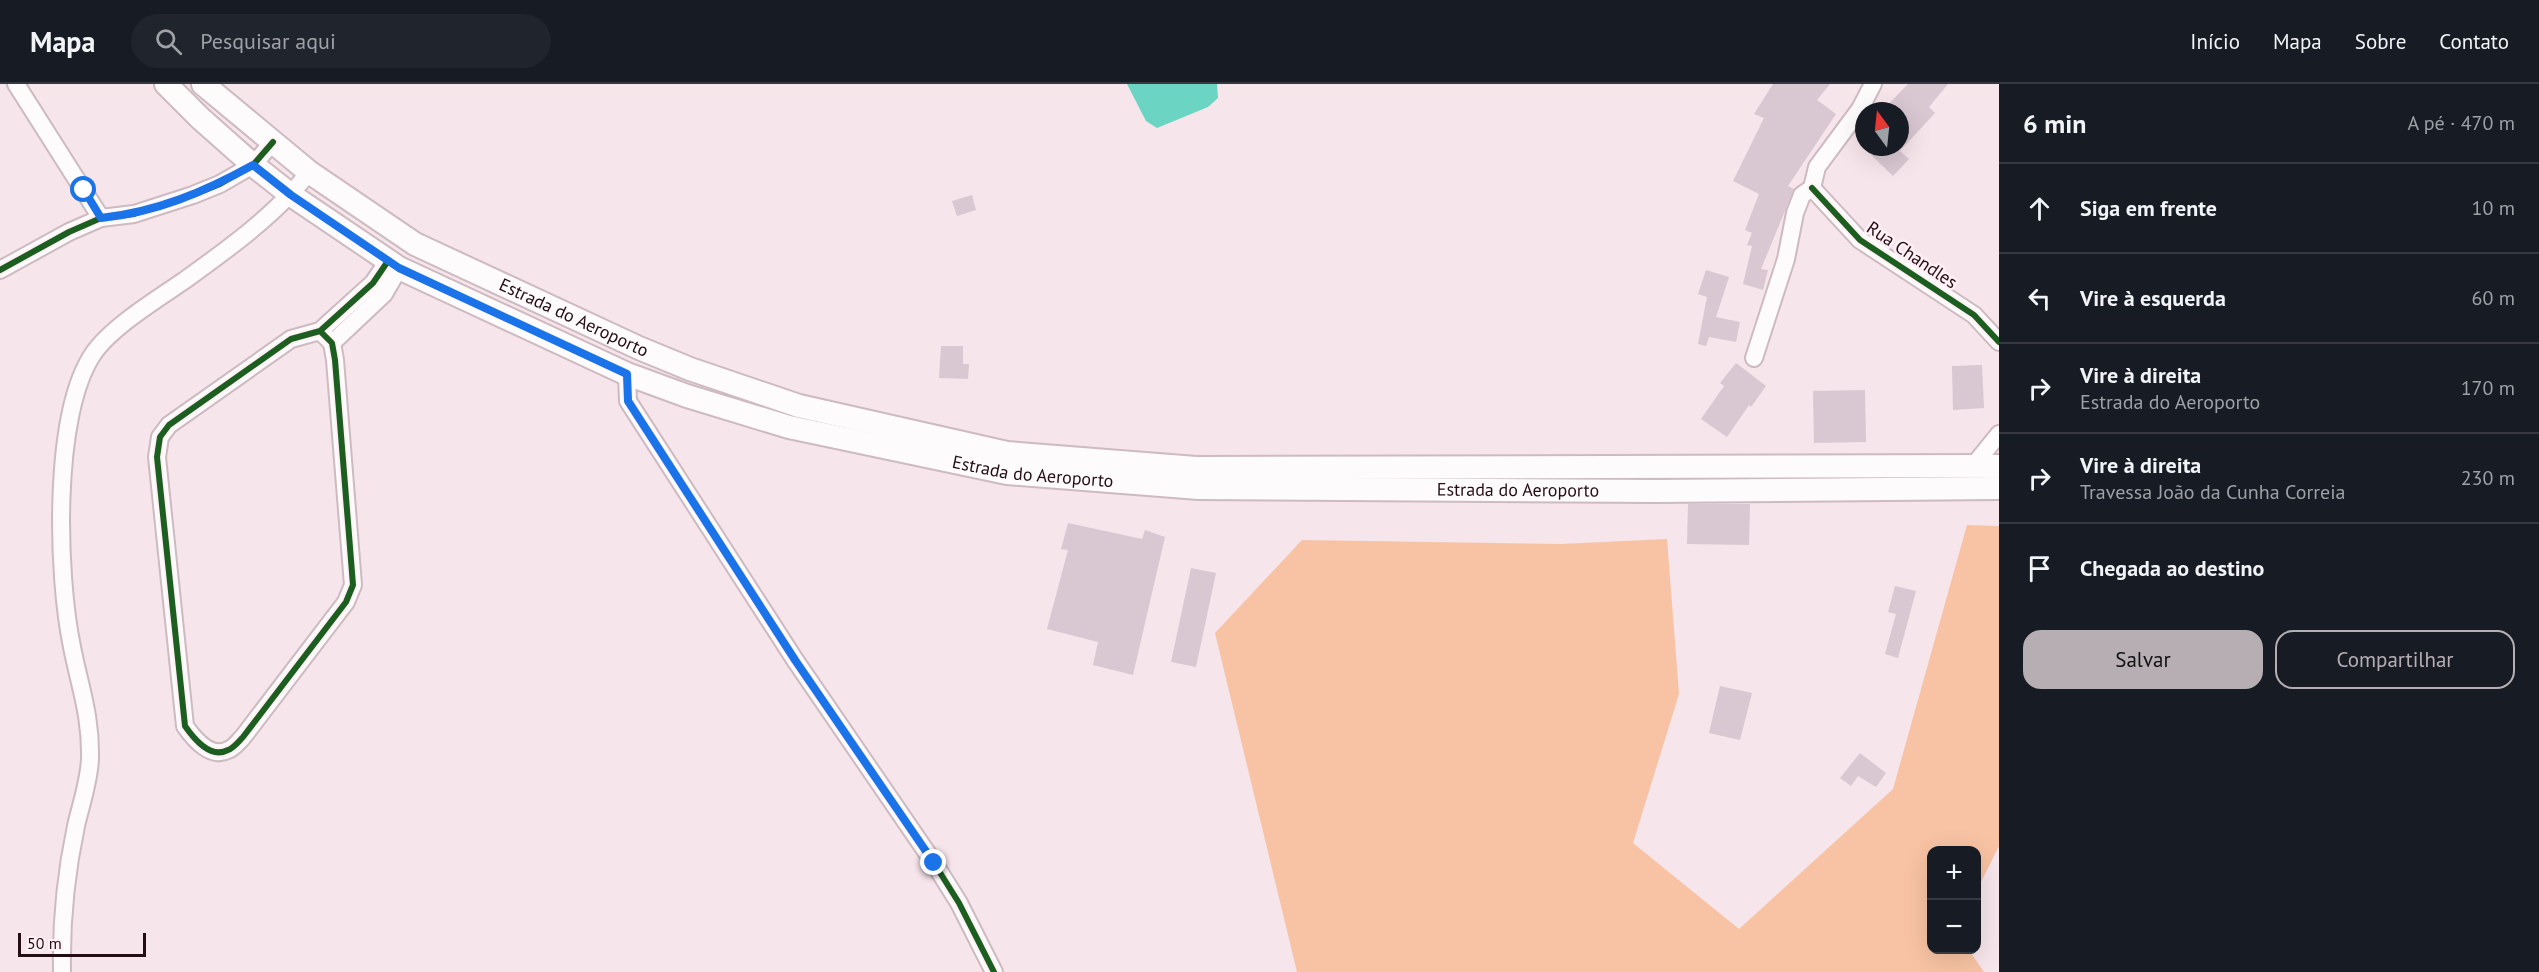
<!DOCTYPE html>
<html lang="pt">
<head>
<meta charset="utf-8">
<style>
  :root { --surface:#171b24; --page:#20242c; --text:#f1f3f6; --muted:#9ea1a6; --line:#363941; --accent:#b6aeb2 }
  body { margin:0; font-family:"PT Sans",sans-serif; background:var(--page); color:var(--text) }
  .controls { position:absolute; right:18px; bottom:18px; display:grid; overflow:hidden; border-radius:12px; box-shadow:0 6px 24px #0002 }
  .controls button { width:54px; height:54px; display:grid; place-items:center; padding:0; border:0; border-bottom:2px solid var(--line); background:var(--surface); color:var(--text); font:30px sans-serif }
  .compass { position:absolute; left:1855px; top:18px; width:54px; height:54px; border-radius:50%; background:var(--surface); box-shadow:0 6px 24px #0002; rotate:345deg }
  .scale { position:absolute; left:18px; bottom:15px; width:128px; box-sizing:border-box; padding-left:6px; border:3px solid #250d16; border-top:0; font-size:16px; line-height:21px; white-space:nowrap; color:#250d16; -webkit-text-stroke:4px #fff0f5; paint-order:stroke }
  .stop { position:absolute; width:18px; height:18px; margin:-14px; border:4px solid #1a73e8; border-radius:50%; background:#fff }
  .stop.end { background:#1a73e8; border-color:#fff; box-shadow:0 2px 6px #0008 }
  .list { margin:0; padding:0; list-style:none }
  h2 { display:flex; justify-content:space-between; align-items:center; height:78px; margin:0; padding:0 24px; font-size:26px }
  h2 small { font-size:20px; font-weight:400; color:var(--muted) }
  .list li { display:grid; grid-template-columns:39px 1fr auto; gap:18px; align-items:center; box-sizing:border-box; height:90px; padding:0 24px; border-top:2px solid var(--line) }
  .list b { display:block; font-size:22px; white-space:nowrap }
  .list p { margin:0; font-size:20px; white-space:nowrap; color:var(--muted) }
  .list em { font-size:20px; font-style:normal; color:var(--muted) }
  .actions { display:flex; gap:12px; padding:18px 24px }
  .actions a { flex:1; padding:14px 0; border:2px solid var(--accent); border-radius:18px; text-align:center; font-size:21px; color:var(--accent) }
  .actions .main { background:var(--accent); color:#111 }
  .icon { flex:none; width:33px; height:33px; fill:none; stroke:currentColor; stroke-width:2; stroke-linecap:round; stroke-linejoin:round }
  .map { position:relative; flex:none; width:1999px; height:888px; overflow:hidden }
  header { display:flex; align-items:center; gap:36px; box-sizing:border-box; height:84px; padding:0 30px; background:var(--surface); border-bottom:2px solid var(--line) }
  header strong { font-size:28px }
  nav { display:flex; gap:33px; margin-inline-start:auto; font-size:21px }
  .search { width:420px; height:54px; background:var(--page); display:flex; align-items:center; gap:15px; box-sizing:border-box; padding:0 21px; border-radius:33px; color:var(--muted); font-size:22px }
  main { display:flex }
  aside { flex:1; background:var(--surface) }
  .map>svg:first-child { display:block }
  .green { fill:#f8c3a4 }
  .water { fill:#6bd4c2 }
  .building { fill:#d9c7d1 }
  .lines { fill:none; stroke-linecap:round; stroke-linejoin:round }
  .street-casing { stroke:#cebac1; stroke-width:20 }
  .secondary-casing { stroke:#cebac1; stroke-width:26 }
  .street { stroke:#fefbfc; stroke-width:16 }
  .secondary { stroke:#fefbfc; stroke-width:22 }
  .cycleway-casing { stroke:#fff0f5; stroke-width:10 }
  .cycleway { stroke:#1b5e20; stroke-width:6 }
  .route { stroke:#1a73e8; stroke-width:8 }
  .labels { text-anchor:middle; stroke-width:5; stroke-linejoin:round; paint-order:stroke }
  .street-label { font-size:18px; fill:#250d16; stroke:#fff0f5 }
</style>
</head>
<body>
<header>
<strong>Mapa</strong>
<div class="search"><svg class="icon" aria-label="search" viewBox="0 0 24 24"><circle cx="10" cy="10" r="6"/><path d="M15 15l6 6"/></svg>Pesquisar aqui</div>
<nav><a>Início</a><a>Mapa</a><a>Sobre</a><a>Contato</a></nav>
</header>
<main>
<div class="map">
<svg width="1999" height="888" viewBox="0 0 1999 888">
  <rect width="100%" height="100%" fill="#f6e5ea"/>
  <polygon class="green" points="1967,441 1999,442 1999,762 1977,806 1976,766 1932,766 1932,866 1969,866 1984,888 1297,888 1215,549 1302,456 1561,460 1667,455 1679,610 1633,759 1739,845 1893,705"/>
  <polygon class="water" points="1127,0 1217,0 1218,14 1208,23 1157,44 1146,37"/>
  <g class="building">
    <polygon points="1773,0 1830,0 1817,16 1836,30 1788,102 1794,105 1761,185 1768,186 1763,206 1743,200 1752,162 1747,161 1752,149 1745,146 1759,110 1733,97 1764,34 1754,30"/>
    <polygon points="1908,0 1948,0 1929,23 1935,29 1900,67 1909,75 1893,92 1863,63 1896,63 1900,67 1900,27 1882,27"/>
    <polygon points="972,111 976,126 957,132 952,117"/>
    <polygon points="1706,186 1729,193 1716,233 1740,238 1736,258 1709,253 1706,262 1698,260 1707,213 1698,210"/>
    <polygon points="941,262 963,262 963,280 969,280 968,295 939,294"/>
    <polygon points="1736,279 1766,302 1751,323 1749,321 1727,353 1701,335 1724,302 1720,299"/>
    <polygon points="1982,281 1984,324 1953,326 1952,282"/>
    <polygon points="1865,306 1866,358 1814,359 1813,307"/>
    <polygon points="1688,420 1750,420 1749,461 1687,460"/>
    <polygon points="1068,439 1142,455 1145,446 1165,453 1133,591 1093,581 1098,558 1047,545 1068,466 1061,465"/>
    <polygon points="1191,484 1216,489 1196,583 1171,578"/>
    <polygon points="1895,502 1916,507 1898,574 1885,570 1896,530 1888,528"/>
    <polygon points="1720,602 1752,609 1740,656 1709,649"/>
    <polygon points="1860,669 1886,689 1876,703 1858,692 1851,702 1840,694"/>
  </g>
  <g class="lines">
    <defs>
      <g id="street">
        <polyline points="16,0 101,134"/>
        <polyline points="1812,104 1860,156 1974,231 1999,258"/>
        <polyline points="1812,104 1817,83 1860,25 1873,0"/>
        <polyline points="0,186 69,148 101,134 134,130 193,111 220,100 253,81 273,58"/>
        <path d="M320 247 332 259 335 276 353 501 346 518 243 653C239 657 234 664 228 666 211 675 194 655 185 642L157 373 160 353 169 341 291 255 320 247 373 199 388 177"/>
        <polyline points="332,259 384,210 399,184"/>
        <polyline points="1754,274 1786,175 1795,129 1802,111 1812,104"/>
        <polyline points="627,290 628,317 795,576 934,779 959,819 994,888"/>
        <polyline points="1973,382 1999,350"/>
        <path d="M62 888C61 840 66 789 76 742 81 720 89 698 90 675 91 631 80 604 72 563 57 491 52 331 93 270 111 243 159 214 185 196 228 165 278 129 309 88"/>
      </g>
      <g id="secondary">
        <path id="s1" d="M166 0 200 34 253 81 291 111 399 184 627 290 687 312 789 343 1007 389 1199 404 1655 407 1999 404"/>
        <path id="s2" d="M203 0 309 88 415 160 639 264 690 285 799 322 1007 369 1196 384 1999 382"/>
      </g>
    </defs>
    <use href="#street" class="street-casing"/>
    <use href="#secondary" class="secondary-casing"/>
    <use href="#street" class="street"/>
    <use href="#secondary" class="secondary"/>
    <defs>
      <g id="cycleway">
        <polyline points="1812,104 1860,156 1974,231 1999,258"/>
        <polyline points="0,186 69,148 101,134 134,130 193,111 220,100 253,81 273,58"/>
        <path d="M320 247 332 259 335 276 353 501 346 518 243 653C239 657 234 664 228 666 211 675 194 655 185 642L157 373 160 353 169 341 291 255 320 247 373 199 388 177"/>
        <polyline points="627,290 628,317 795,576 934,779 959,819 994,888"/>
      </g>
    </defs>
    <use href="#cycleway" class="cycleway-casing"/>
    <use href="#cycleway" class="cycleway"/>
  </g>
  <g class="lines">
    <path class="route" d="M84 106 101 134C157 128 204 108 253 81L291 111 399 184 627 290 628 317 795 576 934 779"/>
  </g>
  <g class="labels">
    <g class="street-label">
      <text transform="translate(1912 171) rotate(34)" y="6">Rua Chandles</text>
      <text dy="6" stroke="none"><textPath href="#s2" startOffset="441">Estrada do Aeroporto</textPath></text>
      <text dy="6" stroke="none"><textPath href="#s1" startOffset="968">Estrada do Aeroporto</textPath></text>
      <text dy="6" stroke="none"><textPath href="#s1" startOffset="1454">Estrada do Aeroporto</textPath></text>
    </g>
  </g>
</svg>
<div class="controls">
<button>+</button>
<button>−</button>
</div>
<svg class="compass" viewBox="-18 -18 36 36"><path d="M0-13l5 13h-10z" fill="#e53935"/><path d="M0 13l5-13h-10z" fill="#9ea1a6"/></svg>
<div class="scale">50 m</div>
<div class="stop" style="left:84px;top:106px"></div>
<div class="stop end" style="left:934px;top:779px"></div>
</div>
<aside>
<h2>6 min<small>A pé · 470 m</small></h2>
<ul class="list">
<li><svg class="icon" aria-label="ahead" viewBox="0 0 24 24"><path d="M12 20V5M6 11l6-6 6 6"/></svg><div><b>Siga em frente</b></div><em>10 m</em></li>
<li><svg class="icon" aria-label="left" viewBox="0 0 24 24"><path d="M17 20v-9H6M10 6l-5 5 5 5"/></svg><div><b>Vire à esquerda</b></div><em>60 m</em></li>
<li><svg class="icon" aria-label="right" viewBox="0 0 24 24"><path d="M7 20v-9h11M14 6l5 5-5 5"/></svg><div><b>Vire à direita</b><p>Estrada do Aeroporto</p></div><em>170 m</em></li>
<li><svg class="icon" aria-label="right" viewBox="0 0 24 24"><path d="M7 20v-9h11M14 6l5 5-5 5"/></svg><div><b>Vire à direita</b><p>Travessa João da Cunha Correia</p></div><em>230 m</em></li>
<li><svg class="icon" aria-label="arrive" viewBox="0 0 24 24"><path d="M6 21V4h12l-3 4 3 4H6"/></svg><div><b>Chegada ao destino</b></div></li>
</ul>
<div class="actions"><a class="main">Salvar</a><a>Compartilhar</a></div>
</aside>
</main>
</body>
</html>
